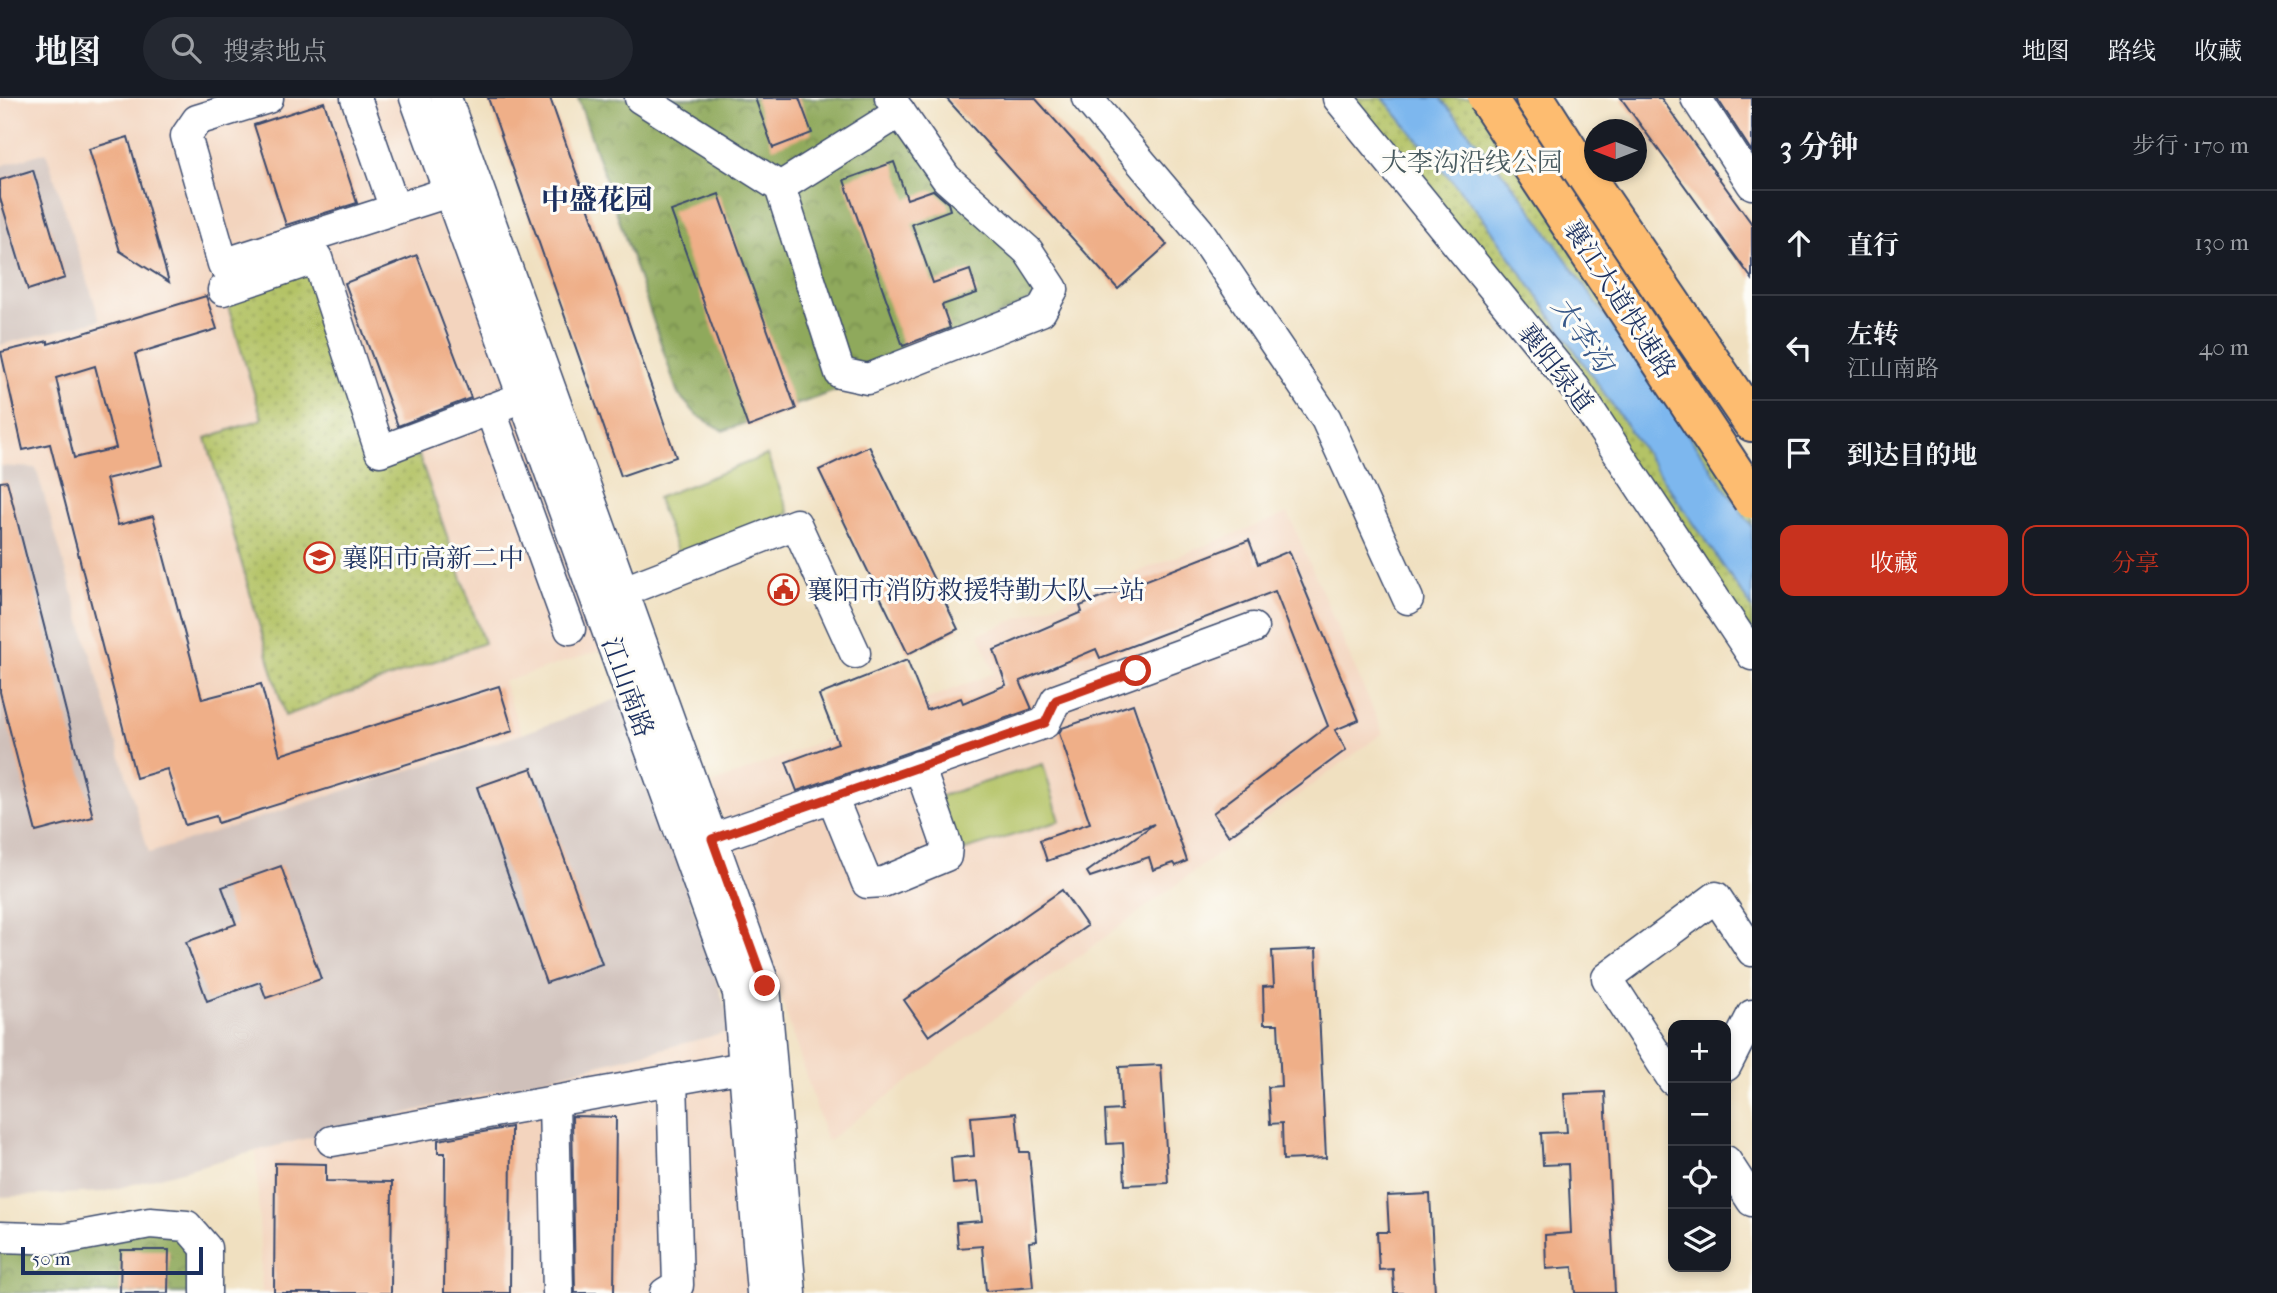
<!DOCTYPE html>
<html lang="zh">
<head>
<meta charset="utf-8">
<style>
  :root { --surface:#171b24; --page:#242831; --text:#f1f3f6; --muted:#9ea1a6; --line:#363941; --accent:#c8321e }
  body { margin:0; font-family:"IM FELL French Canon","Noto Serif SC",serif; background:var(--page); color:var(--text) }
  .controls { position:absolute; right:21px; bottom:21px; display:grid; overflow:hidden; border-radius:14px; box-shadow:0 4px 10px #0003 }
  .controls button { width:63px; height:63px; display:grid; place-items:center; padding:0; border:0; border-bottom:2px solid var(--line); background:var(--surface); color:var(--text); font:35px sans-serif }
  .compass { position:absolute; left:1584px; top:21px; width:63px; height:63px; border-radius:50%; background:var(--surface); box-shadow:0 4px 10px #0003; rotate:270deg }
  .scale { position:absolute; left:21px; bottom:18px; width:182px; box-sizing:border-box; padding-left:7px; border:4px solid #1b2f5e; border-top:0; font-size:19px; line-height:24px; white-space:nowrap; color:#1b2f5e; -webkit-text-stroke:5px #fdfcf7; paint-order:stroke }
  .stop { position:absolute; width:21px; height:21px; margin:-16px; border:5px solid #c8321e; border-radius:50%; background:#fff }
  .stop.end { background:#c8321e; border-color:#fff; box-shadow:0 2px 7px #0008 }
  .list { margin:0; padding:0; list-style:none }
  h2 { display:flex; justify-content:space-between; align-items:center; height:91px; margin:0; padding:0 28px; font-size:30px }
  h2 small { font-size:23px; font-weight:400; color:var(--muted) }
  .list li { display:grid; grid-template-columns:46px 1fr auto; gap:21px; align-items:center; box-sizing:border-box; height:105px; padding:0 28px; border-top:2px solid var(--line) }
  .list b { display:block; font-size:26px; white-space:nowrap }
  .list p { margin:0; font-size:23px; white-space:nowrap; color:var(--muted) }
  .list em { font-size:23px; font-style:normal; color:var(--muted) }
  .actions { display:flex; gap:14px; padding:21px 28px }
  .actions a { flex:1; padding:16px 0; border:2px solid var(--accent); border-radius:14px; text-align:center; font-size:24px; color:var(--accent) }
  .actions .main { background:var(--accent); color:#fff }
  .icon { flex:none; width:38px; height:38px; fill:none; stroke:currentColor; stroke-width:2; stroke-linecap:round; stroke-linejoin:round }
  .map { position:relative; flex:none; width:1752px; height:1195px; overflow:hidden }
  header { display:flex; align-items:center; gap:42px; box-sizing:border-box; height:98px; padding:0 35px; background:var(--surface); border-bottom:2px solid var(--line) }
  header strong { font-size:33px }
  nav { display:flex; gap:38px; margin-inline-start:auto; font-size:24px }
  .search { width:490px; height:63px; background:var(--page); display:flex; align-items:center; gap:18px; box-sizing:border-box; padding:0 24px; border-radius:38px; color:var(--muted); font-size:26px }
  main { display:flex }
  aside { flex:1; background:var(--surface) }
  .map>svg:first-child { display:block }
  .built { fill:#f3d4be }
  .industrial { fill:#cfc0ba }
  .green { fill:#b4c366; stroke:#687962; stroke-width:2 }
  .forest { fill:url(#forest-crowns); stroke:#556c5c; stroke-width:2 }
  .park { fill:url(#park-dots); stroke:#687962; stroke-width:2 }
  .water { fill:#7db7ee; stroke:#4c73a6; stroke-width:2 }
  .building { fill:#efaf88; fill-rule:evenodd }
  .lines { fill:none; stroke-linecap:round; stroke-linejoin:round }
  .minor-casing { stroke:#3b4a6d; stroke-width:33 }
  .highway-casing { stroke:#3b4a6d; stroke-width:42 }
  .minor { stroke:#fff; stroke-width:30 }
  .highway { stroke:#fdbc70; stroke-width:38 }
  .highway-bridge-casing { stroke:#3b4a6d; stroke-width:42; stroke-linecap:butt }
  .highway-bridge { stroke:#fdbc70; stroke-width:38 }
  .route { stroke:#c8321e; stroke-width:9 }
  .labels { text-anchor:middle; stroke-width:6; stroke-linejoin:round; paint-order:stroke }
  .park-label { font-size:26px; fill:#495b60; stroke:#fdfcf7 }
  .street-label { font-size:26px; fill:#1b2f5e; stroke:#fdfcf7 }
  .poi-label { font-size:26px; fill:#1b2f5e; stroke:#fdfcf7; text-anchor:start }
  .neighbourhood-label { font-size:28px; font-weight:bold; fill:#1b2f5e; stroke:#fdfcf7 }
  .water-label { font-size:28px; font-style:italic; fill:#385889; stroke:#fdfcf7 }
</style>
</head>
<body>
<header>
<strong>地图</strong>
<div class="search"><svg class="icon" aria-label="search" viewBox="0 0 24 24"><circle cx="10" cy="10" r="6"/><path d="M15 15l6 6"/></svg>搜索地点</div>
<nav><a>地图</a><a>路线</a><a>收藏</a></nav>
</header>
<main>
<div class="map">
<svg width="1752" height="1195" viewBox="0 0 1752 1195">
  <defs>
    <pattern id="forest-crowns" width="20" height="18" patternUnits="userSpaceOnUse" patternTransform="scale(1.75)"><rect width="20" height="18" fill="#8fa95b"/><path d="M2 6a3 3 0 1 1 6 0M12 15a3 3 0 1 1 6 0" fill="none" stroke="#748a4e"/></pattern>
    <pattern id="park-dots" width="8" height="8" patternUnits="userSpaceOnUse" patternTransform="scale(1.75)"><rect width="8" height="8" fill="#b4c366"/><path d="M2 2h.1M6 6h.1" fill="none" stroke="#929f57" stroke-width="1.8" stroke-linecap="round"/></pattern>
  </defs>
  <rect width="100%" height="100%" fill="#fdfcf7"/>
  <filter id="ink" filterUnits="userSpaceOnUse"><feTurbulence type="fractalNoise" baseFrequency=".0143" numOctaves="2"/><feDisplacementMap in="SourceGraphic" scale="14" xChannelSelector="R" yChannelSelector="G"/><feConvolveMatrix kernelMatrix="1 2 1 2 8 2 1 2 1" color-interpolation-filters="sRGB"/></filter>
  <filter id="wash" filterUnits="userSpaceOnUse"><feTurbulence type="fractalNoise" baseFrequency=".00686" numOctaves="4" result="noise"/><feDisplacementMap in="SourceGraphic" scale="28" xChannelSelector="R" yChannelSelector="G"/><feGaussianBlur stdDeviation="1.57" result="paint"/><feColorMatrix in="noise" values="0 0 0 0 0 0 0 0 0 0 0 0 0 0 0 0 0 1.4 0 .05"/><feComposite in="paint" operator="in"/></filter>
  <g filter="url(#wash)">
    <rect width="100%" height="100%" fill="#f0e0c0"/>
    <g class="built">
      <polygon points="0,0 405,0 608,550 503,584 522,636 149,756 36,370 0,368 0,247 99,222 46,55 0,68"/>
      <polygon points="1288,415 1383,635 827,1043 712,686 994,575 979,536"/>
      <polygon points="733,933 756,1195 262,1195 256,1053"/>
    </g>
    <g class="industrial">
      <polygon points="46,54 100,222 0,247 0,68"/>
      <polygon points="0,368 36,370 149,755 522,636 625,598 733,933 256,1053 104,1094 0,1099"/>
    </g>
    <g class="green">
      <polygon points="767,357 789,415 679,458 657,400"/>
      <polygon points="1043,666 1060,723 955,755 938,699"/>
    </g>
    <g class="forest">
      <polygon points="578,0 890,0 1053,191 868,281 723,333 697,317 678,296"/>
      <polygon points="187,1128 206,1195 0,1195 0,1139"/>
    </g>
    <g class="park">
      <polygon points="1338,0 1505,0 1752,377 1752,557 1575,290"/>
      <polygon points="317,160 380,352 413,340 484,545 285,618 206,340 262,321 223,192"/>
    </g>
    <polygon class="water" points="1383,0 1440,0 1522,98 1752,429 1752,510 1485,122"/>
    <g id="blocks">
      <g class="building">
        <polygon points="488,0 550,0 676,359 621,378"/>
        <polygon points="755,0 799,0 812,35 773,50"/>
        <polygon points="946,0 1035,0 1167,147 1118,191"/>
        <polygon points="1621,0 1661,0 1752,126 1752,181"/>
        <polygon points="1717,0 1752,0 1752,54"/>
        <polygon points="324,4 357,105 286,127 254,27"/>
        <polygon points="128,39 169,184 120,153 89,51"/>
        <polygon points="894,64 907,101 933,92 948,105 950,112 912,126 933,185 970,172 977,195 942,207 950,230 903,248 844,82"/>
        <polygon points="33,72 65,180 28,192 0,100 0,82"/>
        <polygon points="719,96 796,311 748,329 671,113"/>
        <polygon points="417,157 471,300 398,328 345,185"/>
        <path d="M206 198 217 231 135 256 163 367 106 381 118 427 153 418 202 601 261 586 280 657 499 588 513 633 218 725 216 718 185 727 167 671 136 680 50 346 23 352 1 254 48 243V246ZM95 268 116 350 74 360 56 280Z"/>
        <polygon points="869,348 958,531 908,556 819,372"/>
        <polygon points="7,383 93,719 36,734 0,594 0,384"/>
        <polygon points="1249,442 1258,466 1289,453 1359,622 1335,632 1346,652 1229,738 1213,715 1328,628 1275,493 1100,560 1096,551 1020,583 1032,611 797,693 786,664 838,645 819,597 907,562 927,612 961,600 963,605 1006,587 994,552 1082,514 1080,508"/>
        <polygon points="1133,606 1187,763 1176,768 1174,765 1153,772 1149,759 1090,779 1087,774 1154,726 1047,763 1040,742 1090,725 1059,635 1062,630"/>
        <polygon points="532,670 602,866 546,885 477,689"/>
        <polygon points="281,768 321,881 266,900 260,884 207,903 186,844 236,826 222,789"/>
        <polygon points="1062,792 1087,828 929,938 904,902"/>
        <polygon points="1316,851 1326,1060 1283,1062 1282,1025 1270,1026 1268,989 1281,988 1278,926 1264,926 1263,889 1274,888 1272,853"/>
        <polygon points="1161,967 1168,1085 1125,1087 1123,1045 1107,1046 1105,1013 1121,1012 1119,969"/>
        <polygon points="1605,994 1615,1195 1575,1195 1573,1169 1546,1171 1545,1137 1571,1135 1568,1066 1543,1067 1541,1035 1567,1034 1564,996"/>
        <polygon points="1016,1015 1020,1054 1029,1054 1037,1143 1029,1144 1033,1189 986,1193 982,1148 958,1150 956,1125 982,1123 978,1084 953,1086 951,1060 974,1058 971,1019"/>
        <polygon points="572,1018 616,1019 614,1195 575,1195"/>
        <polygon points="511,1029 510,1195 444,1195 445,1055 438,1055 438,1042"/>
        <polygon points="275,1065 326,1066 326,1083 392,1084 391,1195 274,1195"/>
        <polygon points="1430,1096 1435,1195 1394,1195 1393,1171 1379,1172 1377,1134 1389,1134 1387,1098"/>
        <polygon points="121,1152 169,1152 168,1195 120,1195"/>
      </g>
    </g>
  </g>
  <g filter="url(#ink)">
    <use href="#blocks" fill-opacity="0" stroke="#3b4a6d" stroke-width="2"/>
    <g class="lines">
      <defs>
        <g id="minor">
          <polyline points="268,0 197,22 186,38 223,166 449,94"/>
          <polyline points="356,0 395,111"/>
          <polyline points="415,0 738,895 762,1195"/>
          <polyline points="446,0 765,888 791,1195"/>
          <polyline points="640,0 780,89 840,275 868,281 1041,213 1053,191 1028,153 946,80 890,0"/>
          <polyline points="1087,0 1199,133 1326,321 1408,501"/>
          <polyline points="1338,0 1575,290 1752,557"/>
          <polyline points="1696,0 1752,86"/>
          <polyline points="780,89 900,14"/>
          <polyline points="223,192 317,160 380,353 523,299"/>
          <polyline points="490,311 570,531"/>
          <polyline points="624,493 796,426 855,555"/>
          <polyline points="832,699 867,785 883,784 946,758 947,748 919,668"/>
          <polyline points="712,741 1045,625 1056,602 1253,530"/>
          <polyline points="1726,968 1752,917"/>
          <polyline points="1673,982 1607,880 1716,799 1752,853"/>
          <polyline points="554,1003 558,1195"/>
          <polyline points="332,1043 744,969"/>
          <polyline points="1726,1063 1752,1103"/>
          <polyline points="0,1139 64,1141 150,1125 187,1128 206,1150 206,1195"/>
          <polyline points="665,1195 678,1187 672,982"/>
        </g>
        <polyline id="highway" points="1535,0 1586,80 1752,324"/>
      </defs>
      <use href="#minor" class="minor-casing"/>
      <use href="#highway" class="highway-casing"/>
      <use href="#minor" class="minor"/>
      <use href="#highway" class="highway"/>
      <defs>
        <polyline id="highway-bridge" points="1487,0 1752,401"/>
      </defs>
      <use href="#highway-bridge" class="highway-bridge-casing"/>
      <use href="#highway-bridge" class="highway-bridge"/>
    </g>
  </g>
  <g class="lines" filter="url(#ink)">
    <polyline class="route" points="765,888 712,741 1045,625 1056,602 1136,573"/>
  </g>
  <defs>
    <symbol id="school-ring" viewBox="-11 -11 22 22"><circle r="9.5" fill="#fdfcf7" stroke="#c8321e" stroke-width="1.5"/><path d="M0-5L7-2L0 1L-7-2ZM-4 1L0 2.5L4 1V4Q0 6-4 4Z" fill="#c8321e"/></symbol>
    <symbol id="civic-ring" viewBox="-11 -11 22 22"><circle r="9.5" fill="#fdfcf7" stroke="#c8321e" stroke-width="1.5"/><path d="M-.6-6.5H3V-4.5H.6V-3L4-1V1h2V6H-6V1h2V-1L-.6-3ZM-1.2 2.5V6h2.4V2.5Z" fill="#c8321e"/></symbol>
  </defs>
  <g fill-rule="evenodd">
    <use href="#school-ring" x="302" y="442" width="35" height="35"/>
    <use href="#civic-ring" x="766" y="474" width="35" height="35"/>
  </g>
  <g class="labels">
    <g class="park-label">
      <text x="1472" y="73">大李沟沿线公园</text>
    </g>
    <g class="street-label">
      <text transform="translate(1620 201) rotate(57)" y="9">襄江大道快速路</text>
      <text transform="translate(1556 270) rotate(52)" y="9">襄阳绿道</text>
      <text transform="translate(628 589) rotate(70)" y="9">江山南路</text>
    </g>
    <g class="poi-label">
      <text x="342" y="469">襄阳市高新二中</text>
      <text x="807" y="501">襄阳市消防救援特勤大队一站</text>
    </g>
    <g class="neighbourhood-label">
      <text x="597" y="111">中盛花园</text>
    </g>
    <g class="water-label">
      <text transform="translate(1583 236) rotate(55)" y="10">大李沟</text>
    </g>
  </g>
</svg>
<div class="controls">
<button>+</button>
<button>−</button>
<button><svg class="icon" aria-label="locate" viewBox="0 0 24 24"><circle cx="12" cy="12" r="6"/><path d="M12 2v4M12 18v4M2 12h4M18 12h4"/></svg></button>
<button><svg class="icon" aria-label="layers" viewBox="0 0 24 24"><path d="M12 4l9 5-9 5-9-5zM3 14l9 5 9-5"/></svg></button>
</div>
<svg class="compass" viewBox="-18 -18 36 36"><path d="M0-13l5 13h-10z" fill="#e53935"/><path d="M0 13l5-13h-10z" fill="#9ea1a6"/></svg>
<div class="scale">50 m</div>
<div class="stop" style="left:1136px;top:573px"></div>
<div class="stop end" style="left:765px;top:888px"></div>
</div>
<aside>
<h2>3 分钟<small>步行 · 170 m</small></h2>
<ul class="list">
<li><svg class="icon" aria-label="ahead" viewBox="0 0 24 24"><path d="M12 20V5M6 11l6-6 6 6"/></svg><div><b>直行</b></div><em>130 m</em></li>
<li><svg class="icon" aria-label="left" viewBox="0 0 24 24"><path d="M17 20v-9H6M10 6l-5 5 5 5"/></svg><div><b>左转</b><p>江山南路</p></div><em>40 m</em></li>
<li><svg class="icon" aria-label="arrive" viewBox="0 0 24 24"><path d="M6 21V4h12l-3 4 3 4H6"/></svg><div><b>到达目的地</b></div></li>
</ul>
<div class="actions"><a class="main">收藏</a><a>分享</a></div>
</aside>
</main>
</body>
</html>
